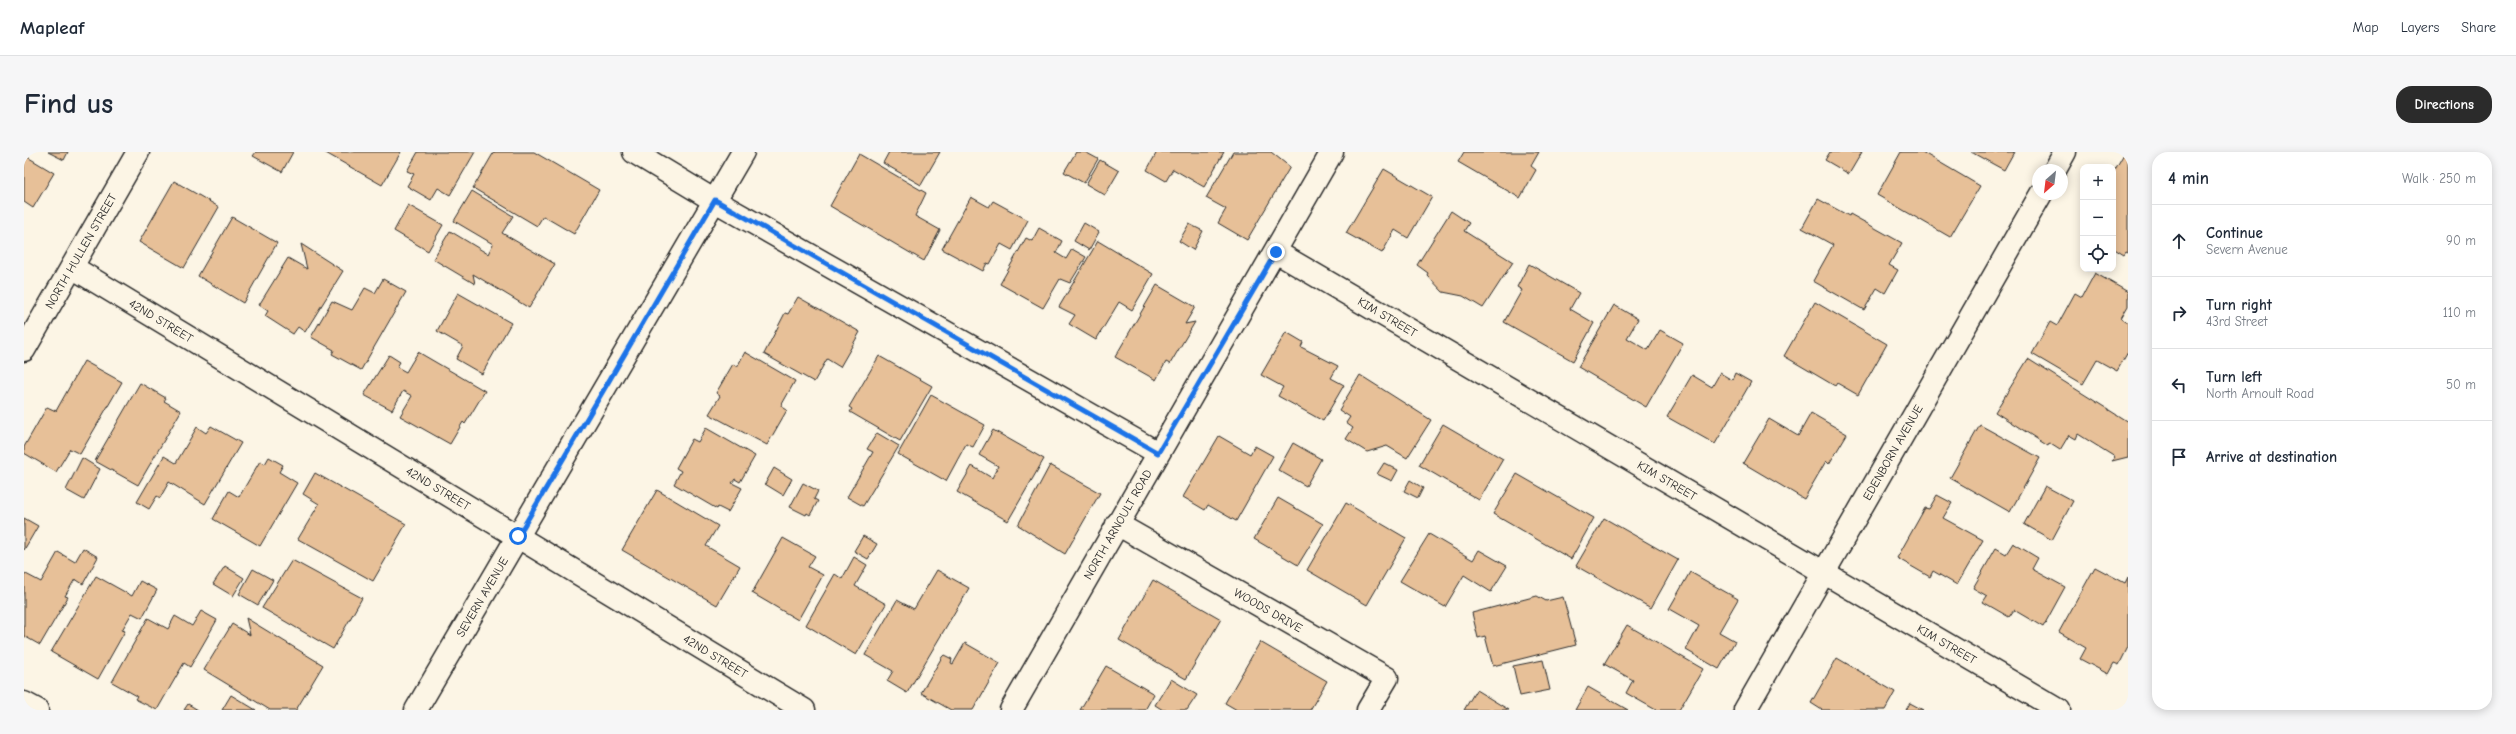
<!DOCTYPE html>
<html lang="en">
<head>
<meta charset="utf-8">
<style>
  :root { --surface:#fff; --page:#f6f6f7; --text:#1f2937; --muted:#747a83; --line:#e0e1e3; --accent:#2b2b2b }
  body { margin:0; font-family:"Comic Neue",sans-serif; background:var(--page); color:var(--text) }
  .controls { position:absolute; right:12px; top:12px; display:grid; overflow:hidden; border-radius:8px; box-shadow:0 2px 10px #0003 }
  .controls button { width:36px; height:36px; display:grid; place-items:center; padding:0; border:0; border-bottom:1px solid var(--line); background:var(--surface); color:var(--text); font:20px sans-serif }
  .compass { position:absolute; left:2008px; top:12px; width:36px; height:36px; border-radius:50%; background:var(--surface); box-shadow:0 2px 10px #0003; rotate:208deg }
  .stop { position:absolute; width:12px; height:12px; margin:-9px; border:3px solid #1a73e8; border-radius:50%; background:#fff }
  .stop.end { background:#1a73e8; border-color:#fff; box-shadow:0 1px 4px #0008 }
  .list { margin:0; padding:0; list-style:none }
  h2 { display:flex; justify-content:space-between; align-items:center; height:52px; margin:0; padding:0 16px; font-size:17px }
  h2 small { font-size:13px; font-weight:400; color:var(--muted) }
  .list li { display:grid; grid-template-columns:26px 1fr auto; gap:12px; align-items:center; box-sizing:border-box; height:72px; padding:0 16px; border-top:1px solid var(--line) }
  .list b { display:block; font-size:15px; white-space:nowrap }
  .list p { margin:0; font-size:13px; white-space:nowrap; color:var(--muted) }
  .list em { font-size:13px; font-style:normal; color:var(--muted) }
  .icon { flex:none; width:22px; height:22px; fill:none; stroke:currentColor; stroke-width:2; stroke-linecap:round; stroke-linejoin:round }
  .map { position:relative; flex:none; width:2104px; height:558px; overflow:hidden; border-radius:16px }
  header { display:flex; align-items:center; gap:24px; box-sizing:border-box; height:56px; padding:0 20px; background:var(--surface); border-bottom:1px solid var(--line) }
  header strong { font-size:19px }
  nav { display:flex; gap:22px; margin-inline-start:auto; font-size:14px }
  .intro { display:flex; align-items:center; justify-content:space-between; box-sizing:border-box; height:96px; padding:0 24px }
  h1 { margin:0; font-size:28px }
  .button { padding:10px 18px; border-radius:16px; background:var(--accent); color:#fff; font-size:14px; font-weight:700 }
  main { display:flex; gap:24px; padding:0 24px }
  aside { flex:1; background:var(--surface); border-radius:16px; box-shadow:0 2px 10px #0003 }
  .map>svg:first-child { display:block }
  .building { fill:#e7c098; stroke:#2b2b2b }
  .lines { fill:none; stroke-linecap:round; stroke-linejoin:round }
  .street-casing { stroke:#2b2b2b; stroke-width:25 }
  .secondary-casing { stroke:#2b2b2b; stroke-width:25 }
  .street { stroke:#fcf5e5; stroke-width:22 }
  .secondary { stroke:#fcf5e5; stroke-width:22 }
  .route { stroke:#1a73e8; stroke-width:5 }
  .labels { text-anchor:middle; stroke-width:3.5; stroke-linejoin:round; paint-order:stroke }
  .street-label { font-size:12px; fill:#2b2b2b; stroke:#fcf5e5 }
</style>
</head>
<body>
<header>
<strong>Mapleaf</strong>
<nav><a>Map</a><a>Layers</a><a>Share</a></nav>
</header>
<div class="intro"><h1>Find us</h1><a class="button">Directions</a></div>
<main>
<div class="map">
<svg width="2104" height="558" viewBox="0 0 2104 558">
  <rect width="100%" height="100%" fill="#fcf5e5"/>
  <filter id="ink" filterUnits="userSpaceOnUse"><feTurbulence type="fractalNoise" baseFrequency=".025" numOctaves="2"/><feDisplacementMap in="SourceGraphic" scale="8" xChannelSelector="R" yChannelSelector="G"/><feConvolveMatrix kernelMatrix="1 2 1 2 8 2 1 2 1" color-interpolation-filters="sRGB"/></filter>
  <g filter="url(#ink)">
    <g class="building">
      <polygon points="24,0 44,0 40,8"/>
      <polygon points="232,0 269,0 258,20 229,4"/>
      <polygon points="300,0 377,0 358,33"/>
      <polygon points="394,0 451,0 426,43 414,36 407,48 383,34 390,22 383,19"/>
      <polygon points="470,0 510,0 575,38 550,82 519,64 513,74 449,36"/>
      <polygon points="865,0 916,0 897,33 859,11"/>
      <polygon points="1052,0 1061,0 1074,7 1060,31 1040,20"/>
      <polygon points="1133,0 1200,0 1180,35 1149,17 1142,29 1123,18"/>
      <polygon points="1209,0 1247,0 1266,15 1223,88 1194,71 1202,57 1182,46"/>
      <polygon points="1440,0 1515,0 1507,14 1512,18 1496,46 1434,10"/>
      <polygon points="1806,0 1838,0 1825,22 1801,8"/>
      <polygon points="1877,0 1898,0 1956,34 1926,85 1853,43"/>
      <polygon points="1947,0 1990,0 1980,18"/>
      <polygon points="2101,0 2104,0 2104,101 2102,100 2100,103 2089,96 2089,21"/>
      <polygon points="835,2 902,41 891,64 916,78 900,109 806,54"/>
      <polygon points="0,3 30,21 9,56 0,50"/>
      <polygon points="1076,8 1095,19 1081,43 1062,32"/>
      <polygon points="1360,17 1408,45 1384,86 1371,78 1358,101 1322,81"/>
      <polygon points="150,29 195,55 160,116 115,90"/>
      <polygon points="448,39 489,64 478,81 531,112 505,156 449,122 451,132 409,107 426,79 464,102 469,92 430,69"/>
      <polygon points="947,45 965,55 969,49 1004,68 988,98 977,92 966,112 963,111 959,119 918,97"/>
      <polygon points="1794,47 1825,64 1826,62 1878,91 1865,113 1874,118 1861,141 1853,136 1840,158 1789,129 1809,93 1778,76"/>
      <polygon points="384,53 419,73 404,99 370,79"/>
      <polygon points="1427,59 1445,71 1440,79 1489,110 1459,156 1439,144 1419,140 1403,123 1404,121 1393,113"/>
      <polygon points="208,65 253,91 219,151 174,124"/>
      <polygon points="1060,71 1075,80 1065,98 1050,89"/>
      <polygon points="1165,72 1179,79 1169,98 1155,89"/>
      <polygon points="1015,76 1038,89 1032,101 1042,107 1048,97 1062,105 1046,131 1036,127 1019,156 976,132 1002,86 1008,89"/>
      <polygon points="1074,89 1129,122 1108,158 1095,150 1072,188 1045,172 1051,163 1035,155"/>
      <polygon points="277,92 319,119 281,180 274,175 269,182 241,164 244,159 235,153 264,106 283,117"/>
      <polygon points="1505,112 1555,141 1546,157 1570,171 1549,209 1480,170 1498,138 1493,135"/>
      <polygon points="2071,121 2104,140 2104,154 2097,166 2104,171 2104,200 2093,219 2073,208 2059,232 2008,202 2026,170 2033,174 2051,141 2058,145"/>
      <polygon points="359,127 382,140 337,218 308,202 310,198 287,185 308,149 328,158 341,136 351,141"/>
      <polygon points="1133,133 1171,155 1161,172 1171,170 1146,212 1142,210 1132,228 1091,205"/>
      <polygon points="434,141 487,171 458,222 432,207 439,194 413,179"/>
      <polygon points="774,145 836,180 816,215 803,207 790,230 740,202 761,161 764,162"/>
      <polygon points="1791,150 1863,192 1834,243 1813,231 1811,234 1760,204"/>
      <polygon points="1590,153 1614,167 1603,186 1624,198 1636,178 1659,191 1622,255 1554,215"/>
      <polygon points="1262,180 1279,190 1277,195 1314,214 1307,226 1320,233 1299,269 1254,244 1259,235 1237,223"/>
      <polygon points="394,200 461,239 441,272 439,270 426,292 376,264 388,244 379,239 368,258 340,243 365,203 376,210 373,215 382,220"/>
      <polygon points="721,200 771,229 757,254 763,258 743,293 685,262 696,244 692,241 709,212 713,215"/>
      <polygon points="855,204 908,234 876,289 826,260 828,257 825,255"/>
      <polygon points="2004,207 2104,270 2104,305 2088,309 2091,305 2054,282 2052,287 2045,283 2036,298 2025,291 2024,294 1971,260"/>
      <polygon points="60,209 98,230 56,302 46,297 32,320 0,301 0,295 23,255 32,259"/>
      <polygon points="1696,221 1708,228 1711,221 1727,230 1691,292 1643,265 1668,223 1688,235"/>
      <polygon points="1336,223 1407,268 1383,306 1363,294 1343,300 1322,287 1329,276 1322,271 1326,265 1315,258"/>
      <polygon points="116,231 142,246 140,249 157,259 114,333 71,309"/>
      <polygon points="907,243 961,273 949,295 942,292 922,329 874,302"/>
      <polygon points="1787,261 1823,282 1805,312 1802,309 1780,347 1719,311 1745,267 1774,284"/>
      <polygon points="1419,272 1479,307 1455,348 1395,313"/>
      <polygon points="1956,273 2016,306 1986,360 1926,326"/>
      <polygon points="187,274 217,291 181,352 145,330 136,346 133,344 125,357 113,350 140,304 152,311 173,275 182,281"/>
      <polygon points="682,276 731,304 716,330 711,327 708,331 718,336 704,360 694,355 693,357 650,332 657,319 652,316 668,287 674,290"/>
      <polygon points="969,278 1020,307 984,369 933,340 948,314 968,326 974,314 955,303"/>
      <polygon points="853,281 875,294 839,354 823,345 849,300 843,297"/>
      <polygon points="1195,284 1226,302 1231,294 1249,304 1212,369 1184,353 1181,358 1159,345"/>
      <polygon points="1269,291 1297,307 1282,334 1254,318"/>
      <polygon points="245,305 259,313 255,320 273,331 236,394 189,367 205,339 215,345 236,309 241,312"/>
      <polygon points="58,306 76,317 60,348 42,338"/>
      <polygon points="1360,311 1374,318 1368,329 1353,322"/>
      <polygon points="1026,313 1076,341 1041,402 994,373"/>
      <polygon points="750,316 768,327 759,343 741,332"/>
      <polygon points="291,321 382,372 349,429 274,387 295,352 279,342"/>
      <polygon points="1493,322 1570,366 1547,407 1469,362"/>
      <polygon points="1386,328 1399,336 1394,346 1380,339"/>
      <polygon points="779,331 794,339 790,347 794,349 786,363 783,361 782,363 766,355"/>
      <polygon points="2021,334 2049,349 2028,388 2000,372"/>
      <polygon points="633,338 694,374 682,394 716,414 693,453 598,398"/>
      <polygon points="1913,343 1928,351 1919,366 1959,388 1933,433 1909,419 1906,425 1873,406 1901,356 1905,357"/>
      <polygon points="1254,346 1299,372 1274,413 1230,387"/>
      <polygon points="1322,351 1382,386 1343,453 1283,418"/>
      <polygon points="0,366 14,374 0,398"/>
      <polygon points="1580,366 1654,408 1627,456 1552,414"/>
      <polygon points="1405,382 1449,408 1455,398 1483,414 1467,440 1440,423 1421,455 1376,429"/>
      <polygon points="839,384 853,392 844,407 830,399"/>
      <polygon points="759,386 791,404 784,415 799,423 774,468 728,441"/>
      <polygon points="1989,391 2014,406 2008,417 2041,435 2019,475 1990,458 1985,465 1959,450 1963,444 1949,436 1972,396 1982,402"/>
      <polygon points="59,396 74,405 59,432 51,427 41,444 44,445 16,493 0,484 0,421 17,430 34,400 51,410"/>
      <polygon points="830,405 843,413 831,434 862,452 832,503 782,473 811,422 818,427"/>
      <polygon points="268,408 338,446 309,497 238,456"/>
      <polygon points="201,414 220,426 209,444 189,432"/>
      <polygon points="2071,415 2101,431 2104,425 2104,495 2095,513 2090,511 2084,522 2056,507 2062,496 2035,480"/>
      <polygon points="229,417 249,428 234,453 215,442"/>
      <polygon points="913,418 945,436 883,541 863,529 869,519 841,503 873,448 890,457"/>
      <polygon points="1666,420 1714,447 1695,480 1711,489 1695,517 1662,498 1675,474 1645,457"/>
      <polygon points="72,424 108,444 116,429 133,438 118,466 108,461 98,478 101,479 74,527 27,500"/>
      <polygon points="1129,428 1197,467 1162,527 1095,488"/>
      <polygon points="1513,444 1522,449 1539,445 1552,493 1469,514 1461,484 1454,486 1448,461"/>
      <polygon points="177,459 193,468 166,515 160,511 133,558 111,547 113,544 88,530 124,466 144,477 151,464 168,474"/>
      <polygon points="222,466 299,513 272,558 246,558 180,518 208,472 226,483"/>
      <polygon points="1603,473 1679,517 1655,558 1632,558 1602,541 1609,528 1580,512"/>
      <polygon points="1236,490 1303,529 1286,558 1213,558 1201,551"/>
      <polygon points="941,491 976,511 949,558 927,558 897,541 918,505 920,503 928,507 927,511 929,512"/>
      <polygon points="1813,506 1871,540 1861,558 1798,558 1787,551"/>
      <polygon points="1519,508 1526,538 1496,544 1489,514"/>
      <polygon points="1082,514 1130,542 1121,558 1056,558"/>
      <polygon points="1147,527 1173,543 1163,558 1139,558 1131,553"/>
      <polygon points="1564,535 1604,558 1551,558"/>
      <polygon points="1452,538 1485,558 1440,558"/>
      <polygon points="207,543 232,558 198,558"/>
      <polygon points="1886,551 1899,558 1882,558"/>
      <polygon points="164,552 174,558 160,558"/>
    </g>
    <g class="lines">
      <defs>
        <g id="street">
          <polyline points="610,0 691,49 1134,301"/>
          <polyline points="2031,18 2041,0"/>
          <path id="s1" d="M1252 100 2035 558"/>
          <path id="s2" d="M48 115 780 558"/>
          <path id="s3" d="M0 198 114 0"/>
          <path id="s4" d="M1093 372 1363 526 1344 558"/>
          <polyline points="0,551 13,558"/>
          <path id="s5" d="M987 558 1308 0"/>
          <path id="s6" d="M1721 558 2017 42"/>
        </g>
        <g id="secondary">
          <path id="s7" d="M392 558 719 0"/>
        </g>
      </defs>
      <use href="#street" class="street-casing"/>
      <use href="#secondary" class="secondary-casing"/>
      <use href="#street" class="street"/>
      <use href="#secondary" class="secondary"/>
    </g>
  </g>
  <g class="lines" filter="url(#ink)">
    <polyline class="route" points="494,384 691,48 1134,301 1252,100"/>
  </g>
  <g class="labels">
    <g class="street-label">
      <text dy="4" stroke="none"><textPath href="#s3" startOffset="114">NORTH HULLEN STREET</textPath></text>
      <text dy="4" stroke="none"><textPath href="#s1" startOffset="129">KIM STREET</textPath></text>
      <text dy="4" stroke="none"><textPath href="#s2" startOffset="104">42ND STREET</textPath></text>
      <text dy="4" stroke="none"><textPath href="#s6" startOffset="297">EDENBORN AVENUE</textPath></text>
      <text dy="4" stroke="none"><textPath href="#s1" startOffset="453">KIM STREET</textPath></text>
      <text dy="4" stroke="none"><textPath href="#s2" startOffset="428">42ND STREET</textPath></text>
      <text dy="4" stroke="none"><textPath href="#s5" startOffset="214">NORTH ARNOULT ROAD</textPath></text>
      <text dy="4" stroke="none"><textPath href="#s7" startOffset="131">SEVERN AVENUE</textPath></text>
      <text dy="4" stroke="none"><textPath href="#s4" startOffset="174">WOODS DRIVE</textPath></text>
      <text dy="4" stroke="none"><textPath href="#s1" startOffset="777">KIM STREET</textPath></text>
      <text dy="4" stroke="none"><textPath href="#s2" startOffset="752">42ND STREET</textPath></text>
    </g>
  </g>
</svg>
<div class="controls">
<button>+</button>
<button>−</button>
<button><svg class="icon" aria-label="locate" viewBox="0 0 24 24"><circle cx="12" cy="12" r="6"/><path d="M12 2v4M12 18v4M2 12h4M18 12h4"/></svg></button>
</div>
<svg class="compass" viewBox="-18 -18 36 36"><path d="M0-13l5 13h-10z" fill="#e53935"/><path d="M0 13l5-13h-10z" fill="#747a83"/></svg>
<div class="stop" style="left:494px;top:384px"></div>
<div class="stop end" style="left:1252px;top:100px"></div>
</div>
<aside>
<h2>4 min<small>Walk · 250 m</small></h2>
<ul class="list">
<li><svg class="icon" aria-label="ahead" viewBox="0 0 24 24"><path d="M12 20V5M6 11l6-6 6 6"/></svg><div><b>Continue</b><p>Severn Avenue</p></div><em>90 m</em></li>
<li><svg class="icon" aria-label="right" viewBox="0 0 24 24"><path d="M7 20v-9h11M14 6l5 5-5 5"/></svg><div><b>Turn right</b><p>43rd Street</p></div><em>110 m</em></li>
<li><svg class="icon" aria-label="left" viewBox="0 0 24 24"><path d="M17 20v-9H6M10 6l-5 5 5 5"/></svg><div><b>Turn left</b><p>North Arnoult Road</p></div><em>50 m</em></li>
<li><svg class="icon" aria-label="arrive" viewBox="0 0 24 24"><path d="M6 21V4h12l-3 4 3 4H6"/></svg><div><b>Arrive at destination</b></div></li>
</ul>
</aside>
</main>
</body>
</html>
